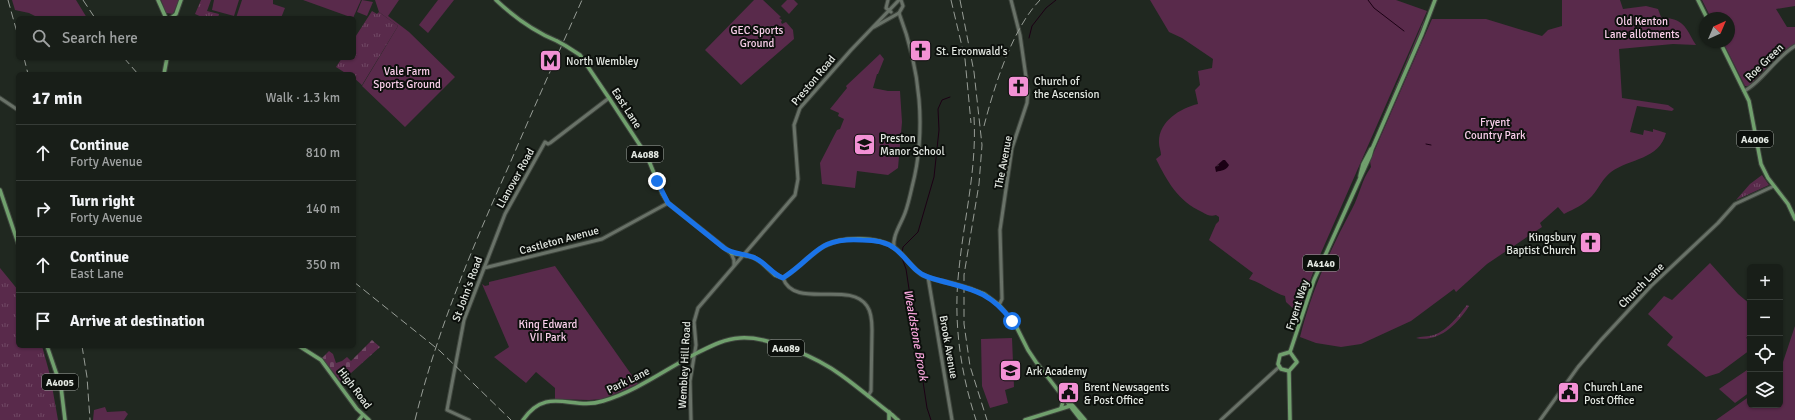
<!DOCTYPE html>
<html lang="en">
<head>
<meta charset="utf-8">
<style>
  :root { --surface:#181e18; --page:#212721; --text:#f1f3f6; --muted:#9fa2a2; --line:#363c37 }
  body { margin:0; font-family:Signika,sans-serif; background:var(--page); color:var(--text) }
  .controls { position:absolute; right:12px; bottom:12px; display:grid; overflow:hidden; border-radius:6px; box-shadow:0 1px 3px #0004 }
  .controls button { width:36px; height:36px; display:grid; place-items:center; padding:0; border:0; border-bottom:1px solid var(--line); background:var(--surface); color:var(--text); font:20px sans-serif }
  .compass { position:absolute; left:1699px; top:12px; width:36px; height:36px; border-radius:50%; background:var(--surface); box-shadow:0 1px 3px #0004; rotate:44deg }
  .stop { position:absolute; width:12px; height:12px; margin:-9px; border:3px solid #1a73e8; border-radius:50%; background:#fff }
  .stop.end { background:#1a73e8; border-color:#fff; box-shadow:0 1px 4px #0008 }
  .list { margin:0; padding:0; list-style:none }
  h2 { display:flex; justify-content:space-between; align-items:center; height:52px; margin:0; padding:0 16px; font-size:17px }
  h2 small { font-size:13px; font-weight:400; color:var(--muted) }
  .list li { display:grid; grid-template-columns:26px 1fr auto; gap:12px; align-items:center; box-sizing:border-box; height:56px; padding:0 16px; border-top:1px solid var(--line) }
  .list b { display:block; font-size:15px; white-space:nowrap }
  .list p { margin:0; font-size:13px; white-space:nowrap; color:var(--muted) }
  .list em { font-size:13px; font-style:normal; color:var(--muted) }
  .icon { flex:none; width:22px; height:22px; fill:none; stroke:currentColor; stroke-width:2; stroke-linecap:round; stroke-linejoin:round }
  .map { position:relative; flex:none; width:1795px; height:420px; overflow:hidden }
  .search { position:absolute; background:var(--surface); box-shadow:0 1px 3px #0004; left:16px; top:16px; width:340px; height:44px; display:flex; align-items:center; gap:10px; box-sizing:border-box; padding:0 14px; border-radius:6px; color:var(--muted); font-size:15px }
  .panel { position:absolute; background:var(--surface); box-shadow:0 1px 3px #0004; left:16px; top:72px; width:340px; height:276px; border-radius:6px }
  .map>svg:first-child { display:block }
  .grass { fill:url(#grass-tufts) }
  .cemetery { fill:url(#cemetery-stones) }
  .green { fill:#592a4b }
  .water { fill:url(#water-ripples) }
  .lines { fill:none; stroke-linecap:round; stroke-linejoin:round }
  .stream { stroke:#1b0014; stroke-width:1 }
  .secondary-casing { stroke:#3e453d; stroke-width:5 }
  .primary-casing { stroke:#3e453d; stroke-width:5.5 }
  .secondary { stroke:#697268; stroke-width:3 }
  .primary { stroke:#70a06d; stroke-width:3.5 }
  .rail { stroke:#979d96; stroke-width:1; stroke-dasharray:8 4; stroke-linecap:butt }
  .primary-bridge-casing { stroke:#3e453d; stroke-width:5.5; stroke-linecap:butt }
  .primary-bridge { stroke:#70a06d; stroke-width:3.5 }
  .route { stroke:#1a73e8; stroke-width:5 }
  .labels { text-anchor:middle; stroke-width:4; stroke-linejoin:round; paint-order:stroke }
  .shield { fill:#0c100c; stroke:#a2a7a2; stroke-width:1 }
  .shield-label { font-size:10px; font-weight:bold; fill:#e3e8e2 }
  .park-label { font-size:11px; fill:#f9ceea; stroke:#0c100c }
  .poi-label { font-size:11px; fill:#e3e8e2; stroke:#0c100c; text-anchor:start }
  .street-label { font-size:11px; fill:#e3e8e2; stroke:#0c100c }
  .water-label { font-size:12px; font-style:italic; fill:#f8a6dd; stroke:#0c100c }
</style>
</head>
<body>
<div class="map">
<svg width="1795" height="420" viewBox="0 0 1795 420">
  <defs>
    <pattern id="grass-tufts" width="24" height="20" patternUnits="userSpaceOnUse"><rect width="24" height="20" fill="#592a4b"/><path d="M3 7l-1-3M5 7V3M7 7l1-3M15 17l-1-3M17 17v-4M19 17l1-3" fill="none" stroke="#714965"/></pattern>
    <pattern id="cemetery-stones" width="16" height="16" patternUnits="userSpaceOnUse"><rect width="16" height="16" fill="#592a4b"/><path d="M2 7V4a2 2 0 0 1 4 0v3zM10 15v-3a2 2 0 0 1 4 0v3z" fill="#714965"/></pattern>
    <pattern id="water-ripples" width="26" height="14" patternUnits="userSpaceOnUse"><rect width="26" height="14" fill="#1b0014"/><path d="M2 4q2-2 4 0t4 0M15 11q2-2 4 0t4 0" fill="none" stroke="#3c2536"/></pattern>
  </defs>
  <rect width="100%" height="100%" fill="#202820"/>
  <g class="grass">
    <polygon points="201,0 211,0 207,11 219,14 218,18 204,18 195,14"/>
    <polygon points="372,11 377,14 379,12 398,26 362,85 354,78 354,74 347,74 336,67 342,58 354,58 354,39"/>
    <polygon points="1424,20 1425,23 1417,42 1367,155"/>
    <polygon points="1423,39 1372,155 1371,155 1421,40"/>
    <polygon points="1762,175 1769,185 1736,200 1750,184"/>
    <polygon points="0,268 18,290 18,346 42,346 50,375 58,420 0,420"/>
    <path d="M1467 305 1469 306C1457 325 1438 343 1416 338 1421 336 1428 337 1434 335 1448 330 1458 316 1467 305Z"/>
  </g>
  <polygon class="cemetery" points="372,340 380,347 341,382 322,358 329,351 333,354 336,363 342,361 347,357 351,361"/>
  <g class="green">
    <polygon points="12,0 76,0 87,18 39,18 29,13 15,10"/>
    <polygon points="161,0 179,0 173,14 166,13"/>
    <polygon points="214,0 239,0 234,16 212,10"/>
    <polygon points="242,0 273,0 273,4 285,8 281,18 236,18"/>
    <polygon points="303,0 361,0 353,18"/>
    <polygon points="362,0 373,2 367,16 357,12"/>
    <polygon points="375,0 399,0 388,16 409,32 455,77 405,127 362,86 398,26 379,12"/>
    <polygon points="438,0 454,0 428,33 419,25"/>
    <polygon points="754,0 763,0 781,17 779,18 782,20 781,22 782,24 786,22 793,30 794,39 741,85 705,50"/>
    <polygon points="787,0 794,0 798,4 789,14 781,6"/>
    <path d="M1150 0H1396L1427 11 1317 262 1298 313 1286 302 1285 296C1272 292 1262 283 1249 279L1253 273 1209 240 1216 224 1219 221V217L1216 215C1211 217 1207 215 1202 212 1178 201 1167 181 1156 159L1161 155C1161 151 1159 147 1159 143 1158 122 1180 108 1198 104L1195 90 1200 85 1198 71 1212 68 1213 59 1182 38 1169 32Z"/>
    <path d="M1562 0H1620L1623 9 1646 6 1658 9 1661 17C1685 20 1684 25 1696 45L1673 44 1619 49 1622 98 1668 105 1674 109 1672 111 1637 106 1630 132 1643 135 1644 130 1653 132V129L1666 133C1659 160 1630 158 1611 172 1603 178 1599 188 1592 196 1585 204 1574 209 1564 214L1558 207 1540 223 1542 227 1487 264 1456 292 1454 289 1411 321 1361 344 1341 347 1316 343 1300 337C1311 292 1330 250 1352 209 1360 194 1361 181 1371 167L1370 161 1432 19H1486L1542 36 1548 30 1562 26Z"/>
    <polygon points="1702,0 1795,0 1795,6 1776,9 1787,27 1795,27 1795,44 1776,58 1749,86 1745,86 1723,42 1729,42 1729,18 1711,18"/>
    <polygon points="880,54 884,59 878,74 877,74 873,88 888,91 900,91 902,122 898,168 888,175 857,171 855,188 822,184 820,163 837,130 840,129 844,119 838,116 839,113 830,109 847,88 846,86"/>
    <polygon points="1710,263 1738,294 1750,304 1750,334 1746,338 1750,340 1750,350 1719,373 1706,377 1667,345 1673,337 1648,314 1664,296 1672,300"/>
    <polygon points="555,266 638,384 603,399 589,400 555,399 555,388 536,372 526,383 494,357 509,347 482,284 485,286 489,285 489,282"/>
    <polygon points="1795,326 1795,420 1716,420 1750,396 1750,405 1780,405 1780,371"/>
    <polygon points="1012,338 1014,387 1005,390 1008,403 990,408 982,386 981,339"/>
    <polygon points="1750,368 1750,392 1735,403 1719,389"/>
    <polygon points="105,407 107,412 125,411 128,414 124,420 93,420 94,410"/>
  </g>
  <path class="water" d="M1223 160H1225L1229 165C1226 171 1222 170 1216 172L1215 167Z"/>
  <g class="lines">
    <g class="stream">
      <polyline points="1368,0 1374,8 1404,31"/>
      <polyline points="1029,38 1032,26 1046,8 1056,0"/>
      <polyline points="1426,144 1431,145"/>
      <polyline points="902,253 903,247 918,232 934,177 939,130 938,109 942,100 950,97"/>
      <polyline points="902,258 906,269 927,408 931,420"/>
    </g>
    <defs>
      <g id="secondary">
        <polyline points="888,0 886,8 891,12"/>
        <polyline points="874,27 899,13 903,6 901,0"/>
        <path d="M1744 91C1760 84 1777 56 1795 46"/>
        <polyline points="0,98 18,110"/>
        <path d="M894 248C892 236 901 224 905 213 908 205 910 196 912 187 927 130 920 68 899 13"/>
        <polyline points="731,253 734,260 734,265"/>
        <polyline points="484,268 602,239 668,203"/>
        <polyline points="928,277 952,420"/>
        <path d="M783 278C794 310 850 280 867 306 872 313 872 323 872 330L871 391 868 396"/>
        <polyline points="999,305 1002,299 1000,230 1012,148 1027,103 1028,91 1020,35 1011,0"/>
        <polyline points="469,420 447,410 464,320 505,214 545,142 548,144 550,143 609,98"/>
        <polyline points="691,420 690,381 696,345 694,322 698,308 795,195 798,179 794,125 800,108 851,50 899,0"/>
        <polyline points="1221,420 1279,367"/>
        <polyline points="1540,420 1578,367 1601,340 1651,286 1718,223 1735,204 1774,186"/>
      </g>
      <g id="primary">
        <polyline points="158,0 166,18"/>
        <path d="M496 0C515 18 533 31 557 41"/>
        <polyline points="1698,0 1707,18"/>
        <polyline points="171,18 176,14 181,0"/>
        <polyline points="1720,42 1749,101 1761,164 1768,178 1788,204 1795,219"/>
        <path d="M566 46 580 55 609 98 647 156 662 193 668 203 731 253 753 257 761 262 775 275 783 278C798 269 809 255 824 246 842 236 878 236 895 248 905 256 911 267 921 274 930 280 944 281 954 284"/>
        <polyline points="164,74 167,58"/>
        <polyline points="1360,176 1363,164 1371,149"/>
        <polyline points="0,190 18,243"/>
        <polyline points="971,289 984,294 999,305 1005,312 1016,326 1028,350 1036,362 1081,420"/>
        <polyline points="47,346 61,387 65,420"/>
        <polyline points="299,346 321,360 357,409 369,420"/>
        <polyline points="1290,352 1314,280 1370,156 1372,149 1422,34 1435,0"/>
        <polyline points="1289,371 1290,420"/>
        <polyline points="1289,371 1281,369 1278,364 1280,355 1290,352"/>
        <polyline points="1289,371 1297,362 1290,352"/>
        <polyline points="1067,399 1085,420"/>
        <polyline points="1061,408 1064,399"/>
        <polyline points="889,412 889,420"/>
        <polyline points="359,420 363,415"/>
        <path d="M523 420C547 385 572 411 603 401 637 391 666 369 697 353 711 346 724 339 740 338 769 336 818 358 841 375 858 387 874 401 891 414 894 416 895 418 898 420"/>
        <polyline points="1025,420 1070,406"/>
      </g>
    </defs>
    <use href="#secondary" class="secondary-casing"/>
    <use href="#primary" class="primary-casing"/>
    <use href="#secondary" class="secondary"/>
    <use href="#primary" class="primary"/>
    <g class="rail">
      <polyline points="8,0 18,36"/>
      <polyline points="83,0 95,18"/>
      <polyline points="951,0 965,59 971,123"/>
      <polyline points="960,0 974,72 982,145 979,184 964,275 964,324 970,366 987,420"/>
      <polyline points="24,58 28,74"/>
      <polyline points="124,58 138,74"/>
      <path d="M974 117C977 169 964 218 959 269 953 320 960 371 976 420"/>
      <path d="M984 126C994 87 1012 29 1040 0"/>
      <polyline points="354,282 440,351 511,420"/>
      <polyline points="82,346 87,377 90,420"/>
      <path d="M415 420C437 330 473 246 511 161 534 107 558 54 582 0"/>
    </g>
    <defs>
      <g id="primary-bridge">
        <polyline points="557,41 566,46"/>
        <polyline points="954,284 971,289"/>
      </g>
    </defs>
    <use href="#primary-bridge" class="primary-bridge-casing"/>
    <use href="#primary-bridge" class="primary-bridge"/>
  </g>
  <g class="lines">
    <path class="route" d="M657 181 668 203 724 248C734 255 745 253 755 258 766 263 772 274 783 278 816 257 816 237 862 240 873 240 885 241 894 248 906 256 914 273 928 277 965 289 987 287 1012 321"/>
  </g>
  <defs>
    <symbol id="church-square" viewBox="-11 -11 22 22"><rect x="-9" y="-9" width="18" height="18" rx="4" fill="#f391d5" stroke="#0c100c"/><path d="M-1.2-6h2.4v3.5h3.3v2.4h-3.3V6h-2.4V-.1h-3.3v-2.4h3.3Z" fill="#111"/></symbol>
    <symbol id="metro-square" viewBox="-11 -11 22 22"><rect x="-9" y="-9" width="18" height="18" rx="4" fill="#f391d5" stroke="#0c100c"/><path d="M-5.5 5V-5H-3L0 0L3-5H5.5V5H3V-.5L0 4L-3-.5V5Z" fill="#111"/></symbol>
    <symbol id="school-square" viewBox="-11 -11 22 22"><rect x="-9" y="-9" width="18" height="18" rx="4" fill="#f391d5" stroke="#0c100c"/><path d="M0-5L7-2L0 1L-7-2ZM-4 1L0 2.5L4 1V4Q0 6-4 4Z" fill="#111"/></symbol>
    <symbol id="civic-square" viewBox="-11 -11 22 22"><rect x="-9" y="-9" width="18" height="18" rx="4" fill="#f391d5" stroke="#0c100c"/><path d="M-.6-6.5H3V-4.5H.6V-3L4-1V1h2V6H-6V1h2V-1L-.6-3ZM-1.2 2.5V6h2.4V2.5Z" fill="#111"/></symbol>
  </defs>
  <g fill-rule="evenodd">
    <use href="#church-square" x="908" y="38" width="25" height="25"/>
    <use href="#metro-square" x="538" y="48" width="25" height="25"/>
    <use href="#church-square" x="1006" y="74" width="25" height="25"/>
    <use href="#school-square" x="852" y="132" width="25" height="25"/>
    <use href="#church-square" x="1578" y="230" width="25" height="25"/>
    <use href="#school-square" x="998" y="358" width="25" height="25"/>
    <use href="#civic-square" x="1056" y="380" width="25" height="25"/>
    <use href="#civic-square" x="1556" y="380" width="25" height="25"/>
  </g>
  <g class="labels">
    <g class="shield">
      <rect x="1737" y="131" width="36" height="16" rx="3"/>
      <rect x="627" y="146" width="36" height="16" rx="3"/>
      <rect x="1303" y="255" width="36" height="16" rx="3"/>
      <rect x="768" y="340" width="36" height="16" rx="3"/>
      <rect x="42" y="374" width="36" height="16" rx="3"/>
    </g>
    <g class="shield-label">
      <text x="1755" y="143">A4006</text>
      <text x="645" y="158">A4088</text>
      <text x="1321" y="267">A4140</text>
      <text x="786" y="352">A4089</text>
      <text x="60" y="386">A4005</text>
    </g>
    <g class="park-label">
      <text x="1642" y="25">Old Kenton<tspan x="1642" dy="13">Lane allotments</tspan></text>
      <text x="757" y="34">GEC Sports<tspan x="757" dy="13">Ground</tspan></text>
      <text x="407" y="75">Vale Farm<tspan x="407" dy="13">Sports Ground</tspan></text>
      <text x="1495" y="126">Fryent<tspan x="1495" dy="13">Country Park</tspan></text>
      <text x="548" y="328">King Edward<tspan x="548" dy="13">VII Park</tspan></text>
    </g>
    <g class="poi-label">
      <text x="936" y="55">St. Erconwald's</text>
      <text x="566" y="65">North Wembley</text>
      <text x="1034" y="85">Church of<tspan x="1034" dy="13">the Ascension</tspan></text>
      <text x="880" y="142">Preston<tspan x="880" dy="13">Manor School</tspan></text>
      <text x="1576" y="241" text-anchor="end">Kingsbury<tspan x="1576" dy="13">Baptist Church</tspan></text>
      <text x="1026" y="375">Ark Academy</text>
      <text x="1084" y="391">Brent Newsagents<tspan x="1084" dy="13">&amp; Post Office</tspan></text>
      <text x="1584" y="391">Church Lane<tspan x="1584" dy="13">Post Office</tspan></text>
    </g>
    <g class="street-label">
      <text transform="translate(1764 62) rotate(-44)" y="4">Roe Green</text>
      <text transform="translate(813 80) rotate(-50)" y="4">Preston Road</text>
      <text transform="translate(627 108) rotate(57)" y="4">East Lane</text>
      <text transform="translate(1003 162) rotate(-79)" y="4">The Avenue</text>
      <text transform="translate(515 178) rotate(-61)" y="4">Llanover Road</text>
      <text transform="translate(559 240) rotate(-15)" y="4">Castleton Avenue</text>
      <text transform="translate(1641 285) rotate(-45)" y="4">Church Lane</text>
      <text transform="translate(467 289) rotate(-70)" y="4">St John's Road</text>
      <text transform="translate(1297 305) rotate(-72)" y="4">Fryent Way</text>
      <text transform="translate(949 347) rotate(80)" y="4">Brook Avenue</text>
      <text transform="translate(684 365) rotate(-87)" y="4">Wembley Hill Road</text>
      <text transform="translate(628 380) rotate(-26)" y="4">Park Lane</text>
      <text transform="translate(355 388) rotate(53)" y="4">High Road</text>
    </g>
    <g class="water-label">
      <text transform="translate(916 335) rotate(80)" y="4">Wealdstone Brook</text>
    </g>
  </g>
</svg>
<div class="controls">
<button>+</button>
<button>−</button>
<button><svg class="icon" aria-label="locate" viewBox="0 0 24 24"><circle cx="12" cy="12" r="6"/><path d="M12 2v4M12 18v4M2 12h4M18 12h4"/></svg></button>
<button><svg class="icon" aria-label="layers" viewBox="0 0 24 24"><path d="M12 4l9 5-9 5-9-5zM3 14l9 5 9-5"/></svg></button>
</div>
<svg class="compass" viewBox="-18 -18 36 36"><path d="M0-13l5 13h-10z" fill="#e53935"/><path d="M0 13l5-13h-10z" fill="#9fa2a2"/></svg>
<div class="stop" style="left:1012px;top:321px"></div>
<div class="stop end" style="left:657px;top:181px"></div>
<div class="search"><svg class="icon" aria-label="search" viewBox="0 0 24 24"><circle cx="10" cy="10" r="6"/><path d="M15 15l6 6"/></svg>Search here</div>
<section class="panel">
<h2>17 min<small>Walk · 1.3 km</small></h2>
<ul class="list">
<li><svg class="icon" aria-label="ahead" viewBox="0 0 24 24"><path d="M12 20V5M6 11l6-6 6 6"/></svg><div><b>Continue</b><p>Forty Avenue</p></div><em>810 m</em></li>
<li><svg class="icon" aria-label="right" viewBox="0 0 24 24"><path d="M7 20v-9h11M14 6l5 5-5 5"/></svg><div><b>Turn right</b><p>Forty Avenue</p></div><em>140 m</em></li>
<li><svg class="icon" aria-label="ahead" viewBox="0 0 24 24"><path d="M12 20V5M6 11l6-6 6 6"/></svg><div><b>Continue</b><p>East Lane</p></div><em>350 m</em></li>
<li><svg class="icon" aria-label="arrive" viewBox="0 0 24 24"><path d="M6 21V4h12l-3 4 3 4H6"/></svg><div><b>Arrive at destination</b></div></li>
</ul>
</section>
</div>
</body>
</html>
